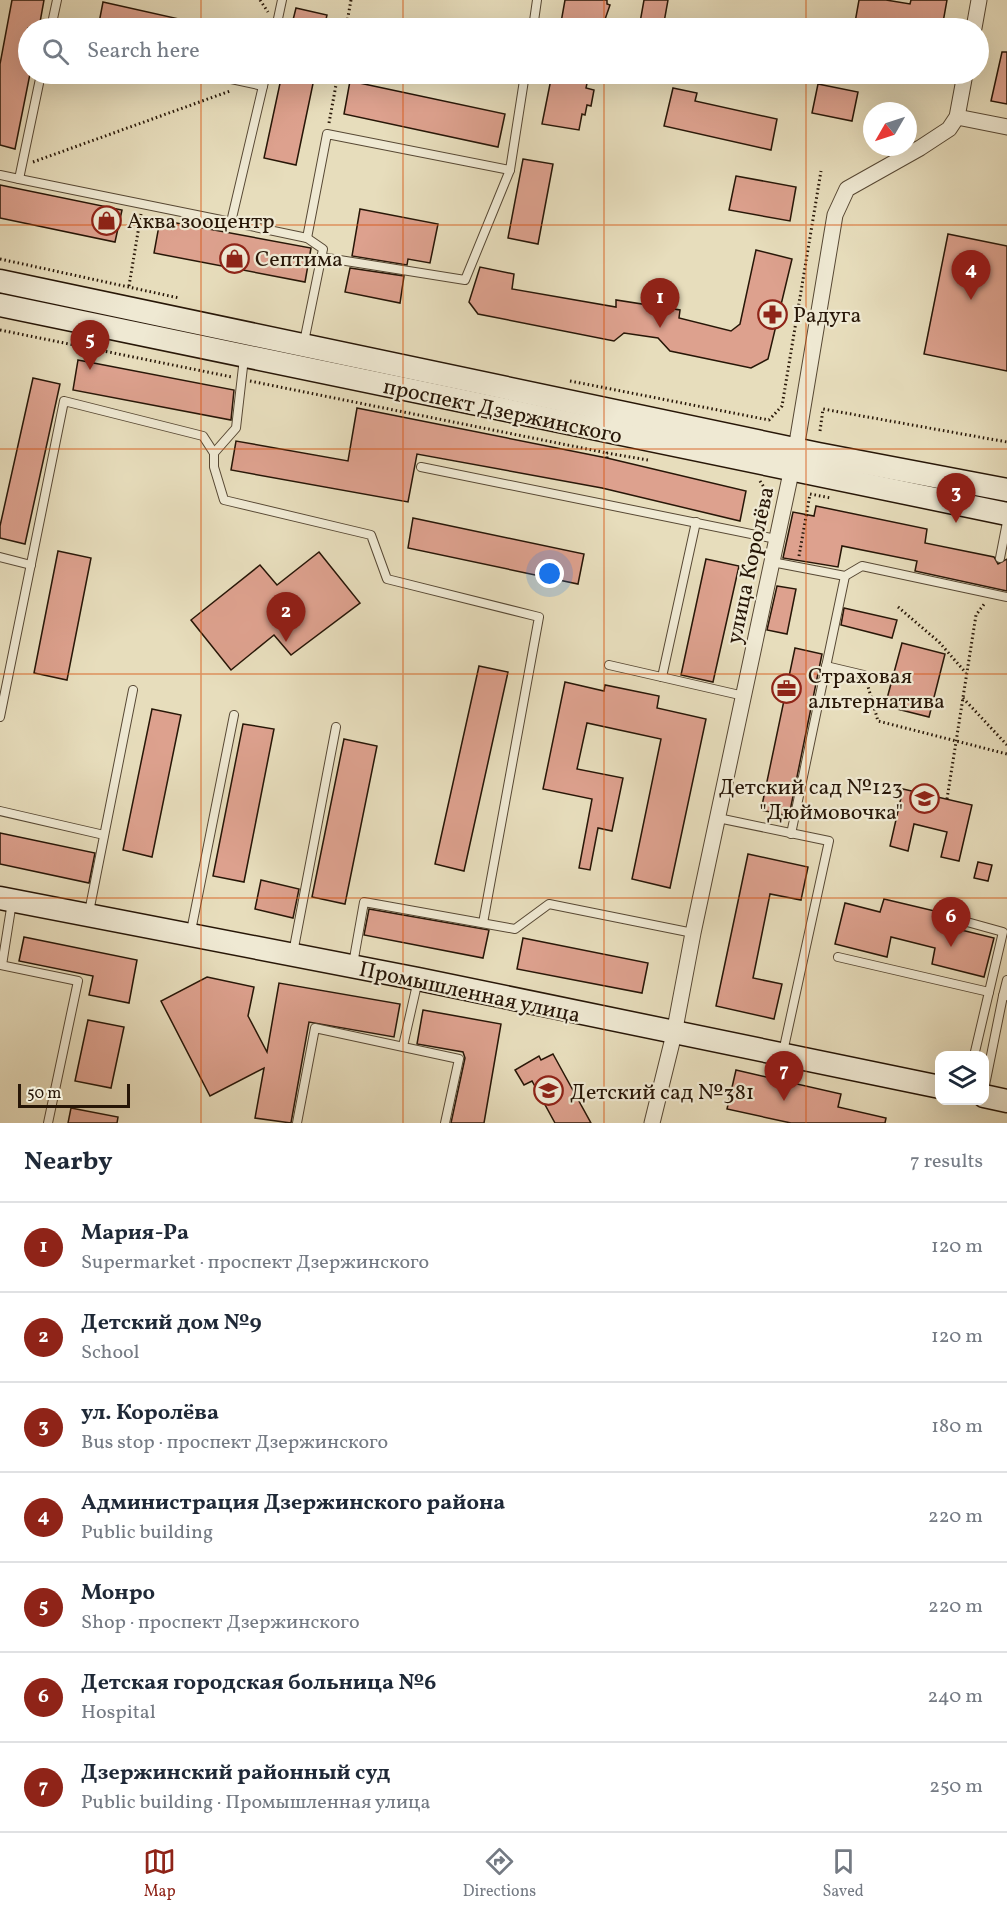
<!DOCTYPE html>
<html lang="en">
<head>
<meta charset="utf-8">
<style>
  :root { --surface:#fff; --page:#f2f2f3; --text:#1f2937; --muted:#747a83; --line:#e0e1e3; --accent:#8f2418 }
  body { margin:0; font-family:Vollkorn,serif; background:var(--page); color:var(--text) }
  .controls { position:absolute; right:18px; bottom:18px; display:grid; overflow:hidden; border-radius:12px; box-shadow:0 6px 24px #0002 }
  .controls button { width:54px; height:54px; display:grid; place-items:center; padding:0; border:0; border-bottom:2px solid var(--line); background:var(--surface); color:var(--text); font:30px sans-serif }
  .compass { position:absolute; left:863px; top:102px; width:54px; height:54px; border-radius:50%; background:var(--surface); box-shadow:0 6px 24px #0002; rotate:231deg }
  .scale { position:absolute; left:18px; bottom:15px; width:112px; box-sizing:border-box; padding-left:6px; border:3px solid #271607; border-top:0; font-size:16px; line-height:21px; white-space:nowrap; color:#271607; -webkit-text-stroke:4px #efe9d3; paint-order:stroke }
  .you { position:absolute; left:550px; top:574px; width:21px; height:21px; margin:-15px; border:4px solid #fff; border-radius:50%; background:#1a73e8; box-shadow:0 0 0 9px #1a73e833 }
  .badge { display:grid; place-items:center; width:39px; height:39px; border-radius:50%; background:var(--accent); color:#fff; font-size:20px; font-weight:700 }
  .pin { position:absolute; translate:-50% -50px; filter:drop-shadow(0 2px 3px #0008) }
  .pin::after { content:''; position:absolute; top:32px; width:21px; height:18px; background:inherit; clip-path:polygon(0 0,100% 0,50% 100%) }
  .list { margin:0; padding:0; list-style:none }
  h2 { display:flex; justify-content:space-between; align-items:center; height:78px; margin:0; padding:0 24px; font-size:26px }
  h2 small { font-size:20px; font-weight:400; color:var(--muted) }
  .list li { display:grid; grid-template-columns:39px 1fr auto; gap:18px; align-items:center; box-sizing:border-box; height:90px; padding:0 24px; border-top:2px solid var(--line) }
  .list b { display:block; font-size:22px; white-space:nowrap }
  .list p { margin:0; font-size:20px; white-space:nowrap; color:var(--muted) }
  .list em { font-size:20px; font-style:normal; color:var(--muted) }
  .icon { flex:none; width:33px; height:33px; fill:none; stroke:currentColor; stroke-width:2; stroke-linecap:round; stroke-linejoin:round }
  .map { position:relative; flex:none; width:1007px; height:1123px; overflow:hidden }
  .search { position:absolute; background:var(--surface); box-shadow:0 6px 24px #0002; left:18px; right:18px; top:18px; height:66px; display:flex; align-items:center; gap:15px; box-sizing:border-box; padding:0 21px; border-radius:33px; color:var(--muted); font-size:22px }
  .sheet { height:708px; background:var(--surface) }
  nav { display:flex; justify-content:space-around; align-items:center; box-sizing:border-box; height:84px; border-top:2px solid var(--line); background:var(--surface); font-size:16px; color:var(--muted) }
  nav a { display:grid; justify-items:center; gap:3px }
  nav .on { color:var(--accent) }
  .map>svg:first-child { display:block }
  .building { fill:#dda18e; stroke:#271607; stroke-width:1.5 }
  .lines { fill:none; stroke-linecap:round; stroke-linejoin:round }
  .lane-casing { stroke:#574834; stroke-width:10 }
  .street-casing { stroke:#574834; stroke-width:17 }
  .secondary-casing { stroke:#271607; stroke-width:25 }
  .path { stroke:#271607; stroke-width:3; stroke-dasharray:1.5 3; stroke-linecap:butt }
  .lane { stroke:#efe9d3; stroke-width:8 }
  .street { stroke:#efe9d3; stroke-width:15 }
  .secondary { stroke:#efe9d3; stroke-width:22 }
  .grid { fill:none; stroke:#d5520c; stroke-width:1.5; stroke-opacity:0.55 }
  .labels { text-anchor:middle; stroke-width:4.5; stroke-linejoin:round; paint-order:stroke }
  .poi-label { font-size:22px; fill:#271607; stroke:#efe9d3; text-anchor:start }
  .street-label { font-size:22px; fill:#271607; stroke:#efe9d3 }
</style>
</head>
<body>
<div class="map">
<svg width="1007" height="1123" viewBox="0 0 1007 1123">
  <rect width="100%" height="100%" fill="#e7ddbc"/>
  <filter id="stains"><feTurbulence type="fractalNoise" baseFrequency=".00333" numOctaves="4"/><feColorMatrix values="0 0 0 0 .2 0 0 0 0 .09 0 0 0 0 .02 0 0 0 .5 -.17"/></filter>
  <radialGradient id="worn" r=".72"><stop offset=".6" stop-color="#630" stop-opacity="0"/><stop offset="1" stop-color="#630" stop-opacity=".3"/></radialGradient>
  <g class="building">
    <polygon points="12,0 44,0 39,28 28,28 30,74 15,149 0,145 0,64"/>
    <polygon points="565,0 607,0 607,4 610,5 602,28 560,28"/>
    <polygon points="644,0 668,0 663,28 639,28"/>
    <polygon points="859,0 886,0 910,4 911,0 947,0 942,28 854,28"/>
    <polygon points="103,2 197,23 197,28 98,28"/>
    <polygon points="296,8 327,15 324,28 291,28"/>
    <polygon points="1002,52 1007,52 1007,104 991,101"/>
    <polygon points="282,74 315,74 296,165 264,158"/>
    <polygon points="552,74 589,74 586,88 594,90 591,106 587,105 585,115 582,114 579,130 542,124"/>
    <polygon points="350,81 505,114 498,147 344,114"/>
    <polygon points="818,84 858,92 852,121 812,113"/>
    <polygon points="673,88 697,93 695,101 777,119 771,150 664,126"/>
    <polygon points="523,159 553,164 538,244 508,238"/>
    <polygon points="736,176 796,187 790,221 729,210"/>
    <polygon points="0,185 122,210 115,242 0,218"/>
    <polygon points="360,209 438,224 430,263 408,259 407,265 352,256"/>
    <polygon points="160,220 311,248 305,282 154,253"/>
    <polygon points="948,234 1007,246 1007,371 924,354"/>
    <polygon points="756,250 792,259 768,359 751,368 670,351 658,338 624,333 614,341 478,314 469,302 480,267 514,274 512,289 616,307 616,300 680,310 679,318 731,331 740,324"/>
    <polygon points="350,268 404,276 400,303 345,292"/>
    <polygon points="78,360 234,390 231,420 73,390"/>
    <polygon points="33,378 60,384 25,544 0,538 0,526"/>
    <polygon points="357,408 607,458 746,491 740,521 602,488 417,454 408,502 231,470 236,441 348,461"/>
    <polygon points="816,506 927,529 925,543 994,557 998,564 1007,559 1007,591 915,571 917,561 842,546 838,567 783,558 793,512 814,516"/>
    <polygon points="413,518 584,554 578,584 408,548"/>
    <polygon points="58,551 91,558 67,680 34,673"/>
    <polygon points="319,552 360,603 291,655 274,635 231,670 191,620 260,565 277,585"/>
    <polygon points="706,559 739,566 713,682 681,675"/>
    <polygon points="777,586 796,589 787,634 767,630"/>
    <polygon points="844,608 897,620 892,638 841,625"/>
    <polygon points="902,643 945,654 929,717 885,706"/>
    <polygon points="795,648 822,654 789,816 761,810"/>
    <polygon points="479,666 508,672 464,871 435,864"/>
    <polygon points="565,682 604,691 605,685 659,696 657,708 706,719 670,888 632,879 661,739 587,723 577,769 623,778 612,831 598,828 590,870 579,868 592,799 543,789"/>
    <polygon points="152,709 181,715 152,857 123,850"/>
    <polygon points="243,724 274,729 244,882 213,876"/>
    <polygon points="344,739 377,746 345,904 312,897"/>
    <polygon points="903,789 972,805 959,861 941,857 947,832 914,824 908,851 890,846"/>
    <polygon points="0,833 95,853 89,883 0,864"/>
    <polygon points="748,854 808,867 801,900 770,894 753,978 782,984 774,1019 716,1006"/>
    <polygon points="978,862 992,865 988,881 974,878"/>
    <polygon points="261,880 299,889 293,918 255,909"/>
    <polygon points="884,899 960,917 957,929 994,938 984,977 932,964 935,948 891,937 887,957 835,944 845,903 880,912"/>
    <polygon points="369,909 489,930 483,958 364,935"/>
    <polygon points="24,937 137,960 129,1003 89,995 93,976 19,961"/>
    <polygon points="523,938 648,963 642,993 517,969"/>
    <polygon points="207,977 254,987 248,1016 267,1052 279,983 400,1004 394,1037 309,1022 291,1123 255,1118 264,1068 210,1096 161,1001"/>
    <polygon points="423,1010 501,1024 484,1123 451,1123 465,1058 463,1052 417,1044"/>
    <polygon points="88,1020 124,1027 111,1088 75,1081"/>
    <polygon points="553,1054 591,1123 555,1123 532,1081 524,1085 515,1070 539,1056 541,1060"/>
    <polygon points="736,1070 841,1094 838,1107 886,1118 885,1123 791,1123 727,1109"/>
    <polygon points="71,1108 118,1117 117,1123 68,1123"/>
  </g>
  <g class="lines">
    <defs>
      <g id="lane">
        <polyline points="51,28 57,0"/>
        <polyline points="276,28 282,0"/>
        <polyline points="533,28 537,0"/>
        <polyline points="208,74 263,86 266,74"/>
        <polyline points="0,175 19,179 41,74"/>
        <polyline points="19,179 231,222 263,86"/>
        <polyline points="231,222 307,238 323,249 304,342"/>
        <polyline points="307,238 327,134 510,170 525,74"/>
        <polyline points="321,257 465,280 510,170"/>
        <polyline points="214,453 236,428 244,358"/>
        <polyline points="421,467 776,539"/>
        <polyline points="0,557 31,565"/>
        <polyline points="1000,558 1007,522"/>
        <polyline points="772,562 845,576 862,566 1007,597"/>
        <polyline points="609,665 744,696"/>
        <polyline points="826,666 864,675"/>
        <polyline points="662,677 696,522"/>
        <polyline points="0,717 64,401 203,436 214,453 214,467 224,500 371,535 387,579 539,617 483,923"/>
        <polyline points="0,811 104,835"/>
        <polyline points="718,818 829,841 783,1052"/>
        <polyline points="791,834 845,576"/>
        <polyline points="89,912 133,690"/>
        <polyline points="967,922 1003,932 989,992"/>
        <polyline points="191,931 234,715"/>
        <polyline points="293,953 336,727"/>
        <polyline points="838,957 989,992 974,1056"/>
        <polyline points="353,964 364,902 515,929 549,904 693,933"/>
        <polyline points="0,965 78,981 48,1123"/>
        <polyline points="2,965 12,902"/>
        <polyline points="1003,996 1007,980"/>
        <polyline points="403,1046 418,980"/>
        <polyline points="984,1090 1003,996 1007,996"/>
        <polyline points="297,1123 315,1028 459,1059 445,1123"/>
      </g>
      <g id="street">
        <polyline points="974,28 979,0"/>
        <polyline points="957,117 1007,127"/>
        <polyline points="652,1123 674,1034 693,933 796,449 835,215 847,189 920,148 949,129 957,117 965,74"/>
      </g>
      <g id="secondary">
        <polyline points="0,281 818,454 1007,490"/>
        <polyline points="0,305 1007,514"/>
        <polyline points="0,898 418,979 940,1087"/>
        <polyline points="984,1096 1007,1101"/>
      </g>
    </defs>
    <use href="#lane" class="lane-casing"/>
    <use href="#street" class="street-casing"/>
    <use href="#secondary" class="secondary-casing"/>
    <g class="path">
      <polyline points="260,0 268,12"/>
      <polyline points="346,28 351,0"/>
      <polyline points="329,123 338,74"/>
      <polyline points="33,162 230,91"/>
      <polyline points="0,259 179,298"/>
      <polyline points="129,286 141,214"/>
      <polyline points="0,330 232,377"/>
      <polyline points="250,381 607,453"/>
      <polyline points="570,381 769,420 782,406 821,171"/>
      <polyline points="820,431 823,409 1007,442"/>
      <polyline points="607,458 607,453 648,460"/>
      <polyline points="760,481 767,492 761,526"/>
      <polyline points="799,556 810,494 831,498"/>
      <polyline points="898,607 939,642 966,673"/>
      <polyline points="867,683 878,721 1007,754"/>
      <polyline points="963,698 1007,745"/>
      <polyline points="947,799 976,615 985,603"/>
    </g>
    <use href="#lane" class="lane"/>
    <use href="#street" class="street"/>
    <use href="#secondary" class="secondary"/>
  </g>
  <path class="grid" d="M201 0V28M403 0V28M604 0V28M806 0V28M201 74V1123M403 74V1123M604 74V1123M806 74V1123M0 225H1007M0 449H1007M0 674H1007M0 898H1007"/>
  <defs>
    <symbol id="shop-ring" viewBox="-11 -11 22 22"><circle r="9.5" fill="#efe9d3" stroke="#8f2418" stroke-width="1.5"/><path d="M-5-2.5h2.3a2.7 3.5 0 0 1 5.4 0H5L5.5 6h-11ZM-1.5-2.5h3a1.5 2.3 0 0 0-3 0Z" fill="#8f2418"/></symbol>
    <symbol id="pharmacy-ring" viewBox="-11 -11 22 22"><circle r="9.5" fill="#efe9d3" stroke="#8f2418" stroke-width="1.5"/><path d="M-2-6h4v4h4v4h-4v4h-4v-4h-4v-4h4Z" fill="#8f2418"/></symbol>
    <symbol id="office-ring" viewBox="-11 -11 22 22"><circle r="9.5" fill="#efe9d3" stroke="#8f2418" stroke-width="1.5"/><path d="M-6-3h4V-5.5h4V-3h4V5H-6ZM-1-4.5V-3h2v-1.5ZM-6 0V1H6V0Z" fill="#8f2418"/></symbol>
    <symbol id="school-ring" viewBox="-11 -11 22 22"><circle r="9.5" fill="#efe9d3" stroke="#8f2418" stroke-width="1.5"/><path d="M0-5L7-2L0 1L-7-2ZM-4 1L0 2.5L4 1V4Q0 6-4 4Z" fill="#8f2418"/></symbol>
  </defs>
  <g fill-rule="evenodd">
    <use href="#shop-ring" x="90" y="204" width="33" height="33"/>
    <use href="#shop-ring" x="218" y="242" width="33" height="33"/>
    <use href="#pharmacy-ring" x="756" y="298" width="33" height="33"/>
    <use href="#office-ring" x="770" y="672" width="33" height="33"/>
    <use href="#school-ring" x="908" y="782" width="33" height="33"/>
    <use href="#school-ring" x="532" y="1074" width="33" height="33"/>
  </g>
  <g class="labels">
    <g class="poi-label">
      <text x="127" y="228">Аква зооцентр</text>
      <text x="255" y="266">Септима</text>
      <text x="793" y="322">Радуга</text>
      <text x="808" y="683">Страховая<tspan x="808" dy="25">альтернатива</tspan></text>
      <text x="903" y="794" text-anchor="end">Детский сад №123<tspan x="903" dy="25">"Дюймовочка"</tspan></text>
      <text x="570" y="1099">Детский сад №381</text>
    </g>
    <g class="street-label">
      <text transform="translate(503 410) rotate(12)" y="8">проспект Дзержинского</text>
      <text transform="translate(749 565) rotate(-78)" y="8">улица Королёва</text>
      <text transform="translate(470 991) rotate(12)" y="8">Промышленная улица</text>
    </g>
  </g>
  <rect width="100%" height="100%" filter="url(#stains)"/>
  <rect width="100%" height="100%" fill="url(#worn)"/>
</svg>
<div class="controls">
<button><svg class="icon" aria-label="layers" viewBox="0 0 24 24"><path d="M12 4l9 5-9 5-9-5zM3 14l9 5 9-5"/></svg></button>
</div>
<svg class="compass" viewBox="-18 -18 36 36"><path d="M0-13l5 13h-10z" fill="#e53935"/><path d="M0 13l5-13h-10z" fill="#747a83"/></svg>
<div class="scale">50 m</div>
<div class="you"></div>
<div class="pin badge" style="left:660px;top:328px">1</div>
<div class="pin badge" style="left:286px;top:642px">2</div>
<div class="pin badge" style="left:956px;top:523px">3</div>
<div class="pin badge" style="left:971px;top:300px">4</div>
<div class="pin badge" style="left:90px;top:370px">5</div>
<div class="pin badge" style="left:951px;top:947px">6</div>
<div class="pin badge" style="left:784px;top:1101px">7</div>
<div class="search"><svg class="icon" aria-label="search" viewBox="0 0 24 24"><circle cx="10" cy="10" r="6"/><path d="M15 15l6 6"/></svg>Search here</div>
</div>
<section class="sheet">
<h2>Nearby<small>7 results</small></h2>
<ul class="list">
<li><span class="badge">1</span><div><b>Мария-Ра</b><p>Supermarket · проспект Дзержинского</p></div><em>120 m</em></li>
<li><span class="badge">2</span><div><b>Детский дом №9</b><p>School</p></div><em>120 m</em></li>
<li><span class="badge">3</span><div><b>ул. Королёва</b><p>Bus stop · проспект Дзержинского</p></div><em>180 m</em></li>
<li><span class="badge">4</span><div><b>Администрация Дзержинского района</b><p>Public building</p></div><em>220 m</em></li>
<li><span class="badge">5</span><div><b>Монро</b><p>Shop · проспект Дзержинского</p></div><em>220 m</em></li>
<li><span class="badge">6</span><div><b>Детская городская больница №6</b><p>Hospital</p></div><em>240 m</em></li>
<li><span class="badge">7</span><div><b>Дзержинский районный суд</b><p>Public building · Промышленная улица</p></div><em>250 m</em></li>
</ul>
</section>
<nav>
<a class="on"><svg class="icon" aria-label="map" viewBox="0 0 24 24"><path d="M3 6l6-2 6 2 6-2v14l-6 2-6-2-6 2zM9 4v14M15 6v14"/></svg>Map</a>
<a><svg class="icon" aria-label="directions" viewBox="0 0 24 24"><path d="M12 3l9 9-9 9-9-9zM9 14v-3h6M13 9l2 2-2 2"/></svg>Directions</a>
<a><svg class="icon" aria-label="saved" viewBox="0 0 24 24"><path d="M7 4h10v16l-5-4-5 4z"/></svg>Saved</a>
</nav>
</body>
</html>
